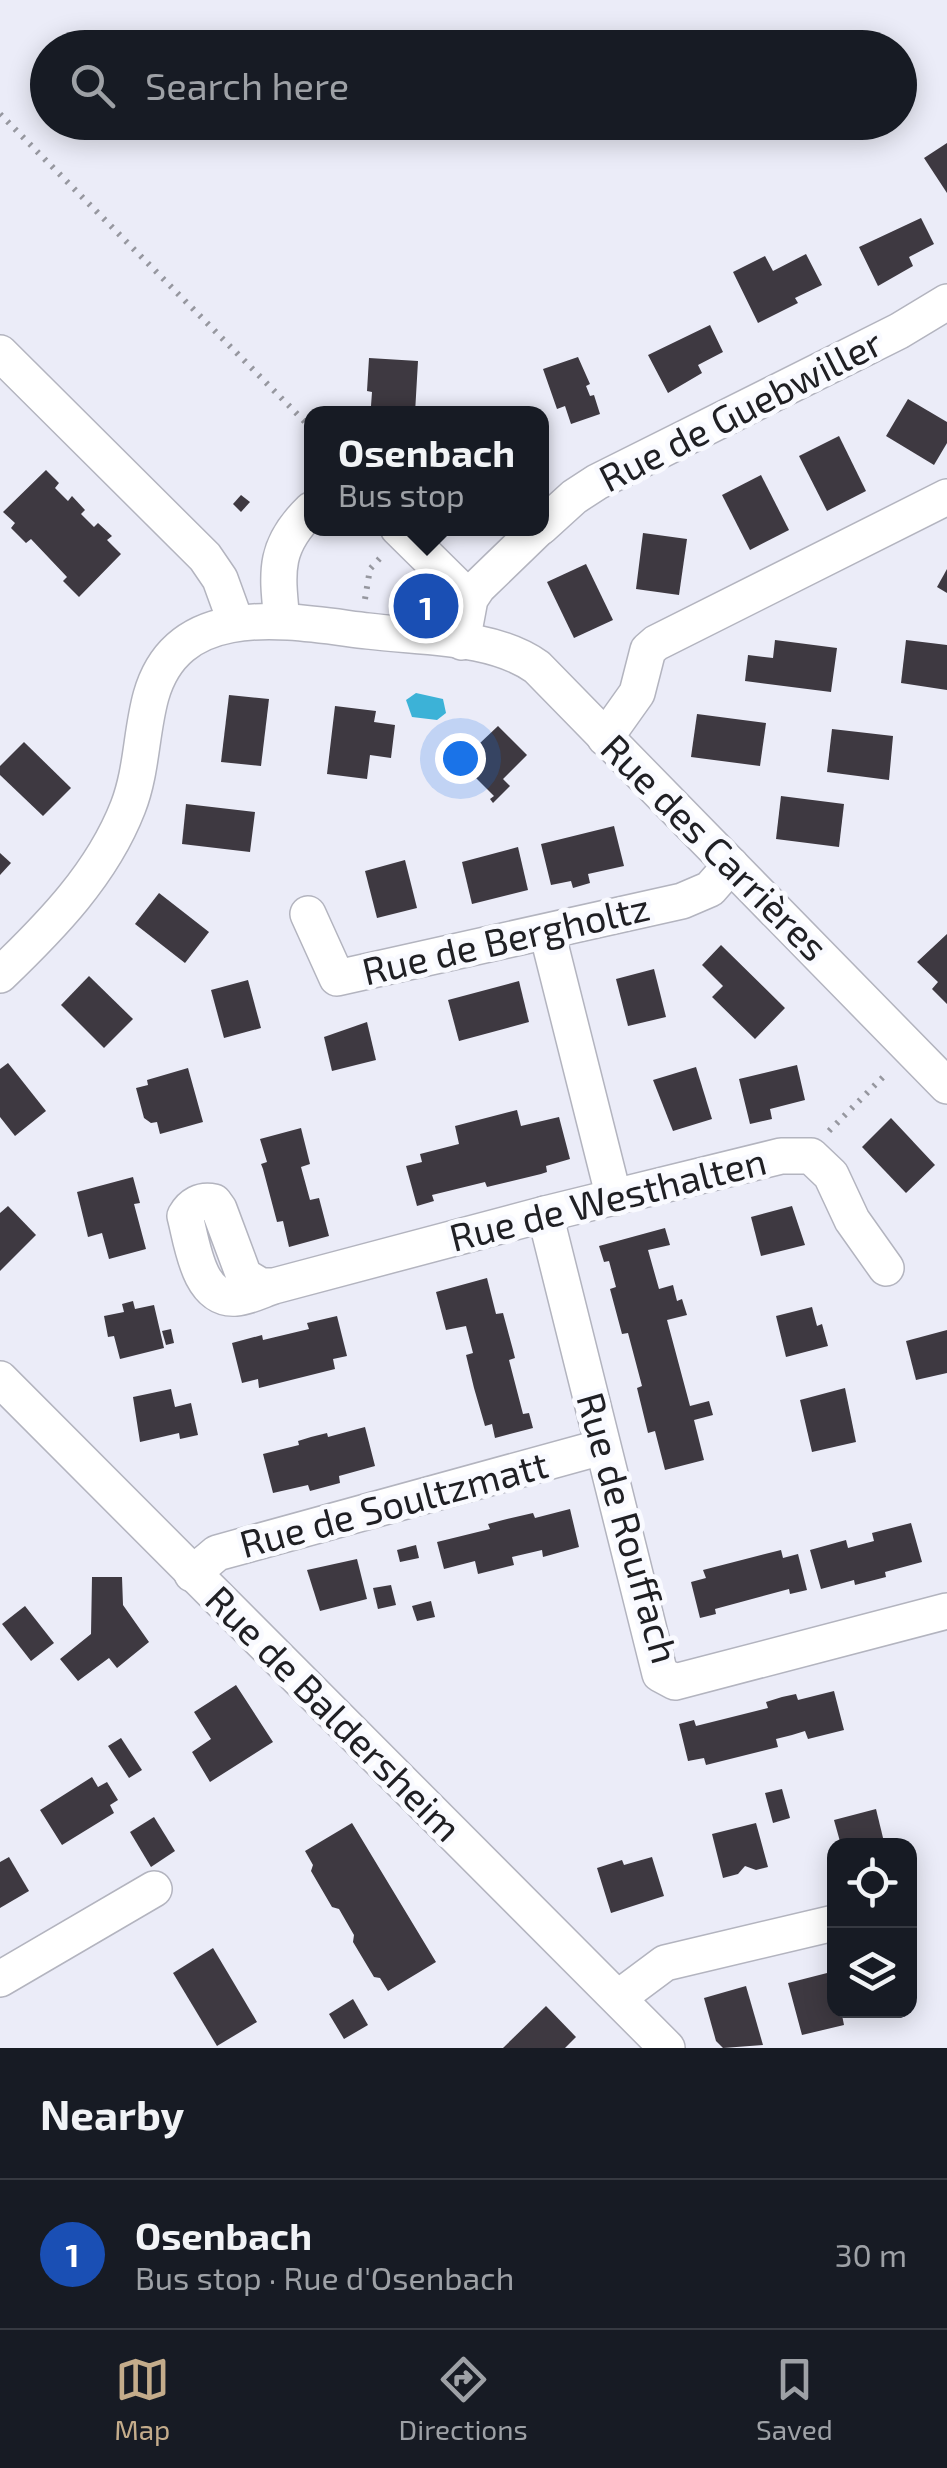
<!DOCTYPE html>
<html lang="en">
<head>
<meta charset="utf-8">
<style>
  :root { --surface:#171b24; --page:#242831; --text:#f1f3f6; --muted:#9ea1a6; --line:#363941; --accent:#c4ac8b }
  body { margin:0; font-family:"Exo 2",sans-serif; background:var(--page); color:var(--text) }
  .controls { position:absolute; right:30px; bottom:30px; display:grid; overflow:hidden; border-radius:20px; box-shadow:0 5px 25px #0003 }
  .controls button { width:90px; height:90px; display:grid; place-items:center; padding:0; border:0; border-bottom:2px solid var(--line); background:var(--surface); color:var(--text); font:50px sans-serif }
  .you { position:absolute; left:460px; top:758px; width:35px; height:35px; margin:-25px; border:8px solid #fff; border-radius:50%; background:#1a73e8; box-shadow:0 0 0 15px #1a73e833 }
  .badge { display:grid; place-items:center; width:65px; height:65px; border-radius:50%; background:var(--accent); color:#fff; font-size:32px; font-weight:700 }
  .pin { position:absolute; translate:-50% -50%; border:5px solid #fff; box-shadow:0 2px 10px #0006 }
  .popup { position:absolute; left:304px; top:406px; width:245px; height:130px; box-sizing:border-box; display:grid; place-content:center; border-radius:20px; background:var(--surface); filter:drop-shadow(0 2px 8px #0005); font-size:32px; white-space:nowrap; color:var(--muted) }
  .popup b { font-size:38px; color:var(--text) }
  .popup::after { content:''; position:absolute; left:50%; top:100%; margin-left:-20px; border:20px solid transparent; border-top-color:var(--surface) }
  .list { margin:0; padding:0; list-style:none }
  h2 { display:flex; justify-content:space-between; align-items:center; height:130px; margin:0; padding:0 40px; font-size:42px }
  h2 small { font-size:32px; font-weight:400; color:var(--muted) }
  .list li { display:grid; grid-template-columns:65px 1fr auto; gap:30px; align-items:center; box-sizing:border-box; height:150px; padding:0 40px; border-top:2px solid var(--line) }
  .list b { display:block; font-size:38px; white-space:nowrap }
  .list p { margin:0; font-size:32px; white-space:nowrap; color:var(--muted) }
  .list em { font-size:32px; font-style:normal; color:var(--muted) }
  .icon { flex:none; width:55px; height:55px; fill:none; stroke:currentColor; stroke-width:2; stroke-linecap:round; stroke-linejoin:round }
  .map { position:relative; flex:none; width:947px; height:2048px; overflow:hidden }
  .search { position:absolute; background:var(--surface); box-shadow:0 5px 25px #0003; left:30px; right:30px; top:30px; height:110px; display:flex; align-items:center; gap:25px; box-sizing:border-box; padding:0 35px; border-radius:55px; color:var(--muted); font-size:38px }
  .sheet { height:280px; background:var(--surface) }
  nav { display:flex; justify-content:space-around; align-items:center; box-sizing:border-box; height:140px; border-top:2px solid var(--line); background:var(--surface); font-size:28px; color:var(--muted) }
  nav a { display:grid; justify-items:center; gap:5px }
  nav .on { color:var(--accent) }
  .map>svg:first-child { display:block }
  .water { fill:#3cb2d7 }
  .building { fill:#3e3941 }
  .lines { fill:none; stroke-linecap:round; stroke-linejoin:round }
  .minor-casing { stroke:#b3b4bf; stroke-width:38 }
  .path { stroke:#96979f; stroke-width:6; stroke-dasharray:2.5 8; stroke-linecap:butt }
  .minor { stroke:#fff; stroke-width:35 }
  .labels { text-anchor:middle; stroke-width:10; stroke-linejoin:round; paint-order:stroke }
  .street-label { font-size:38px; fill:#202024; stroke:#f9faff }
</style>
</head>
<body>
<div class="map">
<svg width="947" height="2048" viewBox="0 0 947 2048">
  <rect width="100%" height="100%" fill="#ebecf8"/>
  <polygon class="water" points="416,693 443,699 446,713 437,720 412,717 406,700"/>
  <g class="building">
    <polygon points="947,143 947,193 924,158"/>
    <polygon points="921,218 934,244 909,257 913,266 878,286 859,247"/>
    <polygon points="806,254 822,285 795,298 798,303 758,323 733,272 765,256 773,271"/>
    <polygon points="710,325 723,352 698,365 702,373 668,393 648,355"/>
    <polygon points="578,357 590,384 586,386 590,396 594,395 600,414 571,424 565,406 557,409 543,369"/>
    <polygon points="369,358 418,361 415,413 383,413 384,408 371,406 372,392 367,391"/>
    <polygon points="908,399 947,422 947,443 934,465 886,436"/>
    <polygon points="839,436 866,491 827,511 799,456"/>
    <polygon points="46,470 59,483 55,488 68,501 72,496 85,510 81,514 94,527 98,523 112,536 107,540 121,554 79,597 63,581 67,577 31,539 26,543 11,528 15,523 3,512"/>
    <polygon points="761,475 789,530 750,550 722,495"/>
    <polygon points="241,495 250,502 241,512 233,504"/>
    <polygon points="643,533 687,539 679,595 636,589"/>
    <polygon points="586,564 613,620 574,638 547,582"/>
    <polygon points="947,569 947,593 937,587"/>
    <polygon points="775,640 837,648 831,692 745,681 748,655 773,658"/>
    <polygon points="906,640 947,645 947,690 901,683"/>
    <polygon points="229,695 269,699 261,766 221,762"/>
    <polygon points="335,706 376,711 374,722 395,725 391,758 370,755 367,779 327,774"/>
    <polygon points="697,714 766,723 760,766 691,757"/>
    <polygon points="498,726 527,755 503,779 510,786 493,803 490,799 494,796 460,762"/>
    <polygon points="832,729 893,736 889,780 827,772"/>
    <polygon points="24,742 71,788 43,816 0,775 0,766"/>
    <polygon points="781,796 844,804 839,847 776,839"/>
    <polygon points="186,804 255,812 250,852 182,844"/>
    <polygon points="614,826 624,866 588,874 590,883 573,888 571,881 551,885 541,844"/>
    <polygon points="518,847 528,890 472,904 462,862"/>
    <polygon points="0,853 11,863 0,875"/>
    <polygon points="405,860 417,908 377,918 365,871"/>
    <polygon points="159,893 209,932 185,963 135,924"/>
    <polygon points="947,934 947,1004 932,989 938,982 917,962"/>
    <polygon points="721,945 785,1008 755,1039 712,997 723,986 702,965"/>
    <polygon points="654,969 666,1017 628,1026 616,979"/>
    <polygon points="89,976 133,1019 104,1048 61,1005"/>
    <polygon points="248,980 261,1028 224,1038 211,990"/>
    <polygon points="519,981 529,1022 459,1041 448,1000"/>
    <polygon points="367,1022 376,1060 332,1071 324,1037"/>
    <polygon points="8,1063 46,1111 15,1136 0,1117 0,1069"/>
    <polygon points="797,1065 805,1100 770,1109 772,1119 750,1124 739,1079"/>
    <polygon points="696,1067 712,1119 673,1131 653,1080"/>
    <polygon points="188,1068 203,1122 160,1134 157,1122 151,1123 144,1118 136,1088 148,1085 147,1080"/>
    <polygon points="517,1110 521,1126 559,1117 570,1159 546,1166 547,1172 541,1174 487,1187 485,1182 432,1195 434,1201 417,1206 406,1166 422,1162 420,1154 459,1144 455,1126"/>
    <polygon points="891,1118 935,1165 906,1193 862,1147"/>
    <polygon points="301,1128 310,1164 301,1167 310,1200 319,1198 329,1236 289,1247 283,1221 277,1222 263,1169 261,1164 267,1162 260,1139"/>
    <polygon points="133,1177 140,1203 134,1204 146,1249 109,1259 102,1233 88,1237 77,1192"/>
    <polygon points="8,1206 36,1235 0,1271 0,1213"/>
    <polygon points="792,1206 805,1245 761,1256 751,1217"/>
    <polygon points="665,1228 670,1245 648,1250 659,1289 673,1285 677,1301 682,1299 687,1315 667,1320 690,1406 709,1401 713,1415 694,1420 704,1460 665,1470 655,1431 648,1433 637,1388 642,1386 628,1333 622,1334 610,1289 616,1287 609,1261 604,1262 599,1246"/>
    <polygon points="487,1278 496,1314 503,1313 513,1350 515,1358 509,1360 523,1414 529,1413 533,1428 495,1438 492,1424 485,1426 474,1388 466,1355 473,1353 466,1326 446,1330 436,1292"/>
    <polygon points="133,1301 135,1309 154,1305 164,1348 120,1359 114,1336 108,1337 104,1316 124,1312 122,1304"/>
    <polygon points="812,1307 817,1326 822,1324 828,1346 786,1357 776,1316"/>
    <polygon points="337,1316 347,1356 333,1359 335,1369 259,1388 258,1379 242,1383 232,1343 262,1335 263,1340 309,1329 307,1323"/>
    <polygon points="171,1329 174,1343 166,1345 162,1331"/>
    <polygon points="947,1330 947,1373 916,1380 906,1341"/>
    <polygon points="845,1388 856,1442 812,1452 800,1400"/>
    <polygon points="171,1389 175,1407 191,1403 198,1435 180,1439 179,1433 140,1442 133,1397"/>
    <polygon points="365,1427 375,1466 339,1476 340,1483 310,1491 308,1485 273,1493 263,1454 299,1445 298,1441 311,1437 327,1433 328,1437"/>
    <polygon points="570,1509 579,1547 543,1557 542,1550 512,1557 514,1565 478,1574 475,1561 444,1569 437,1542 490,1529 488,1524 503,1520 533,1513 535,1518"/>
    <polygon points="911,1523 922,1562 885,1572 886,1577 855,1585 854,1580 821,1589 810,1550 846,1540 848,1548 874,1541 872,1533"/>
    <polygon points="416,1545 419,1558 400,1562 397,1550"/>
    <polygon points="781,1550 783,1558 798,1554 807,1590 790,1594 789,1589 715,1609 716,1614 700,1618 691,1582 706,1578 703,1570"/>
    <polygon points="357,1559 367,1599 320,1611 307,1570"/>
    <polygon points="92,1577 122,1577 123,1605 149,1642 117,1668 109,1658 78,1681 60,1659 91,1634"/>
    <polygon points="391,1585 396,1605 378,1609 373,1588"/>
    <polygon points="431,1601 435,1617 417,1621 412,1606"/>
    <polygon points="25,1606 54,1643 31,1661 2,1624"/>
    <polygon points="236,1685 273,1742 210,1782 192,1752 211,1739 194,1712"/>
    <polygon points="834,1691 844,1730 808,1739 805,1731 792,1735 776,1739 778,1747 706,1765 704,1758 688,1761 679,1724 694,1720 696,1726 768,1708 766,1702 782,1697 796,1694 798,1700"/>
    <polygon points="121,1738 142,1770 129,1778 108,1746"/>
    <polygon points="92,1777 98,1787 107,1782 118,1800 110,1805 114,1813 62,1845 40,1810"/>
    <polygon points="782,1789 790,1818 773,1823 765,1793"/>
    <polygon points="876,1809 885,1846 841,1845 834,1820"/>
    <polygon points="154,1817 175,1851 151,1867 130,1832"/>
    <polygon points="352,1823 436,1962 388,1991 380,1978 374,1977 353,1942 354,1935 339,1909 332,1907 311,1871 313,1865 305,1851"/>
    <polygon points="756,1823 768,1867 756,1870 745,1866 738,1874 723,1878 712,1834"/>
    <polygon points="9,1857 29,1891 0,1908 0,1862"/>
    <polygon points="652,1857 664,1896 611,1913 597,1868 622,1860 624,1865"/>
    <polygon points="213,1948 257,2022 217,2046 173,1973"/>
    <polygon points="831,1972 834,2010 841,2010 844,2025 802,2035 788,1983"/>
    <polygon points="746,1986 763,2045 723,2048 716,2041 704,1998"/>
    <polygon points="353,1999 368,2025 344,2039 329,2014"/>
    <polygon points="546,2006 576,2037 565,2048 503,2048"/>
  </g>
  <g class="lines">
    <defs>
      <g id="minor">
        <polyline points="0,353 205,557 220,579 236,623"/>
        <polyline points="541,527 574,497 597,482 899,331 947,302"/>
        <polyline points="398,528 470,599"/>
        <path d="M282 621C277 572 273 547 311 510"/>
        <polyline points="462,642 470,599 478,587 539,528"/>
        <polyline points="605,738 637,693 648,650 656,643 947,497"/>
        <polyline points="308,914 337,978 682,901 710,889 731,865"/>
        <polyline points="547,932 614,1198"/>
        <path d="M0 975C51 926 102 874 128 807 142 771 141 732 151 696 179 597 292 622 368 631 422 638 492 635 537 667L947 1086"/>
        <polyline points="545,1214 660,1674 675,1682 947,1611"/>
        <path d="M274 1286C262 1290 249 1297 236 1298 198 1301 192 1242 185 1216 191 1205 201 1199 214 1202L219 1209 244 1276 261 1286H274L545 1214 781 1156H811L831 1175 852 1220 886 1268"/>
        <polyline points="0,1379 667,2048"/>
        <polyline points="192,1574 217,1553 602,1447"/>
        <polyline points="0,1979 154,1889"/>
        <polyline points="618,1998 665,1963 834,1923"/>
      </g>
    </defs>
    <use href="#minor" class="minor-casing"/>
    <g class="path">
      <polyline points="0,114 311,428"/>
      <polyline points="365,599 370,569 381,557"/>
      <polyline points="829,1131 887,1073"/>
    </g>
    <use href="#minor" class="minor"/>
  </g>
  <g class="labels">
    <g class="street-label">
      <text transform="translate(741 411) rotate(-27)" y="13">Rue de Guebwiller</text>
      <text transform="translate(714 848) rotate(45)" y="13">Rue des Carrières</text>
      <text transform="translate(506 940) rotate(-13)" y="13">Rue de Bergholtz</text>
      <text transform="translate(608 1200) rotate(-14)" y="13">Rue de Westhalten</text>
      <text transform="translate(394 1505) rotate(-15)" y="13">Rue de Soultzmatt</text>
      <text transform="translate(627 1528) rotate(74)" y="13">Rue de Rouffach</text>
      <text transform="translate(333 1714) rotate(45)" y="13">Rue de Baldersheim</text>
    </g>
  </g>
</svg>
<div class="controls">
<button><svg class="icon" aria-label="locate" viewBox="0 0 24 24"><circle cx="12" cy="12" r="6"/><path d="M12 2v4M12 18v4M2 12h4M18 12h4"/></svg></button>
<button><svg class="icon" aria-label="layers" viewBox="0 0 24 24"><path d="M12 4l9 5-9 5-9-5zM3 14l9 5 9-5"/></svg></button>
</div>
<div class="you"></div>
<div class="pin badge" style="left:426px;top:606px;background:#1a4fb4">1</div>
<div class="popup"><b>Osenbach</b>Bus stop</div>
<div class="search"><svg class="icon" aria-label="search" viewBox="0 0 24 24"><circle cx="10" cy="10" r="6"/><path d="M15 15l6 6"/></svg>Search here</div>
</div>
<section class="sheet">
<h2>Nearby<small></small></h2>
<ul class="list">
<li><span class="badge" style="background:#1a4fb4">1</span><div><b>Osenbach</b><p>Bus stop · Rue d'Osenbach</p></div><em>30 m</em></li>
</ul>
</section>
<nav>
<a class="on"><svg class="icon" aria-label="map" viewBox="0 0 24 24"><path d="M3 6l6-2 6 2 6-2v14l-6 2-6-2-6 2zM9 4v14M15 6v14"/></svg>Map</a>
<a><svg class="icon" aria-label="directions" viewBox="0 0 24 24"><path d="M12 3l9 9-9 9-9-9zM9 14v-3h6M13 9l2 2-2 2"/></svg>Directions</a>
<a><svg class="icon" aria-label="saved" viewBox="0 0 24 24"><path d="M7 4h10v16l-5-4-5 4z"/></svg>Saved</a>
</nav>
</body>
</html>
